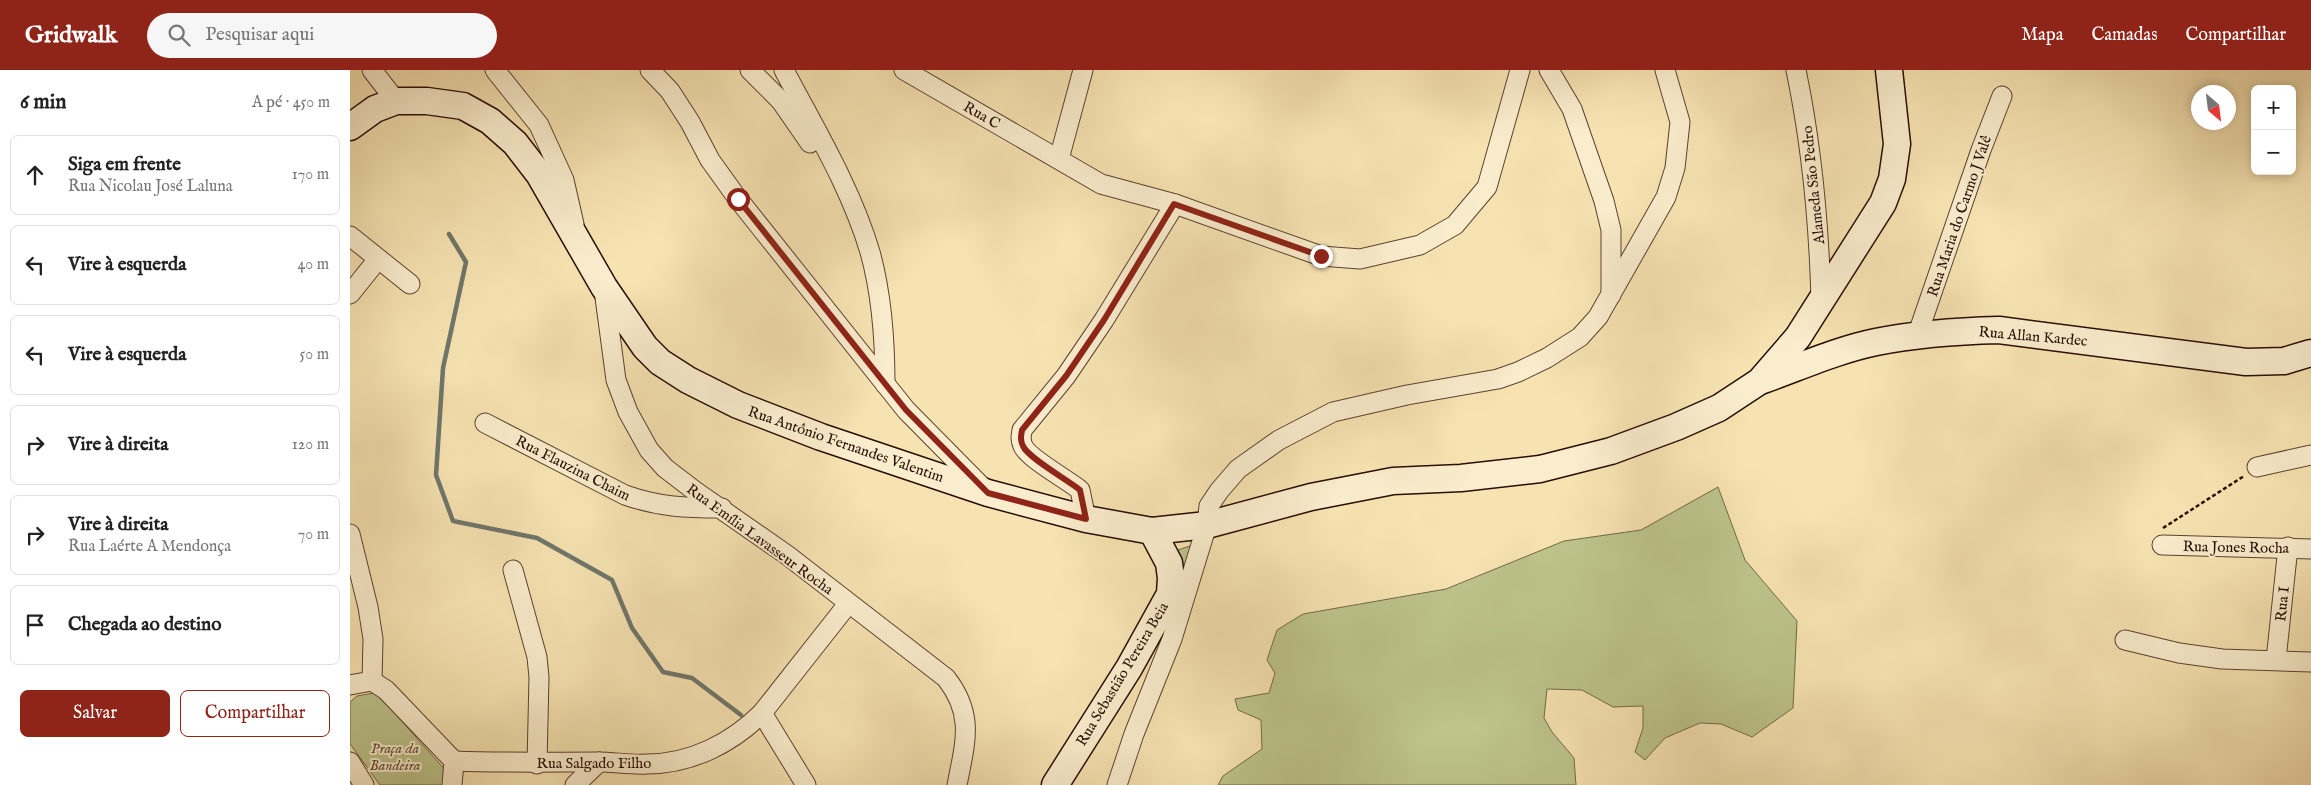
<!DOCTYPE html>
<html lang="pt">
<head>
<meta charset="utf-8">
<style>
  :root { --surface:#fff; --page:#f6f6f6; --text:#222; --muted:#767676; --line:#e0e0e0; --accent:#8f2418 }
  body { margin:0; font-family:"IM FELL English",serif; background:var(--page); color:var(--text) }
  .controls { position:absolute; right:15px; top:15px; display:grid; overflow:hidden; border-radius:8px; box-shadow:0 2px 8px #0003 }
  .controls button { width:45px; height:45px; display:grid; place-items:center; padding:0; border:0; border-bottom:1px solid var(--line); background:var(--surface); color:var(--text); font:25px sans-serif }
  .compass { position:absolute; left:1841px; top:15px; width:45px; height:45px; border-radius:50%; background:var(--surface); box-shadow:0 2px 8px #0003; rotate:152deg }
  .stop { position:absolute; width:15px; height:15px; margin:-11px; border:4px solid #8f2418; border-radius:50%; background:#fff }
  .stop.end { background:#8f2418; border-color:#fff; box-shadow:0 1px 5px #0008 }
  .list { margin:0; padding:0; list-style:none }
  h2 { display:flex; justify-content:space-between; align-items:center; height:65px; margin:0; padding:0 20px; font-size:21px }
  h2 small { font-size:16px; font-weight:400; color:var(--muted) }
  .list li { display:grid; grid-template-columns:32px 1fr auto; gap:15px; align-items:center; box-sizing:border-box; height:80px; margin:0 10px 10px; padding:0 10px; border:1px solid var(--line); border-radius:8px }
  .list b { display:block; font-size:19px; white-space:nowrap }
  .list p { margin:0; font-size:16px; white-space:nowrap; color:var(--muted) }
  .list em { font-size:16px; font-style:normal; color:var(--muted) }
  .actions { display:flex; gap:10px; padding:15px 20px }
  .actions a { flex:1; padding:11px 0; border:1px solid var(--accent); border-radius:8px; text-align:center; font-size:18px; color:var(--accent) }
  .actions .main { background:var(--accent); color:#fff }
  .icon { flex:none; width:28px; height:28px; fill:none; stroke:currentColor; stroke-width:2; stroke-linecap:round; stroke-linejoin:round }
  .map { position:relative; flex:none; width:1961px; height:715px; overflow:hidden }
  header { display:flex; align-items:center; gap:30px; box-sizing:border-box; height:70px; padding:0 25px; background:var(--accent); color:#fff }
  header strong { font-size:24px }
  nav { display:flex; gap:28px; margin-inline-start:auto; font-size:18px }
  .search { width:350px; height:45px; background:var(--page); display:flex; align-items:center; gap:12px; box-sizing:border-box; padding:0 18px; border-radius:28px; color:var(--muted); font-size:19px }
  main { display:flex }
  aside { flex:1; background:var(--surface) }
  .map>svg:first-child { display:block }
  .green { fill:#bdc48c; stroke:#736848 }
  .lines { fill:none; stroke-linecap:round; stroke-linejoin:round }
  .stream { stroke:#6f776b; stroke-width:4.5 }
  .street-casing { stroke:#5c4230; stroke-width:21 }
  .secondary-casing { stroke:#290d04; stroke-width:29 }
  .path { stroke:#290d04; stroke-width:2.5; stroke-dasharray:4 2.5; stroke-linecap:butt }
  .street { stroke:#faedcd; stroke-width:19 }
  .secondary { stroke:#faedcd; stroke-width:26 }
  .route { stroke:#8f2418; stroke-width:6 }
  .labels { text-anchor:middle; stroke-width:4; stroke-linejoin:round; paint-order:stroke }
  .street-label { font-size:15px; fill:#290d04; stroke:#faedcd }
  .park-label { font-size:15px; font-style:italic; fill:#5d4d34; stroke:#faedcd }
</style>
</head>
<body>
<header>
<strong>Gridwalk</strong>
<div class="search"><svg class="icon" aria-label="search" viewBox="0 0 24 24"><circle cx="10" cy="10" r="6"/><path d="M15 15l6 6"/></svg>Pesquisar aqui</div>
<nav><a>Mapa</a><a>Camadas</a><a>Compartilhar</a></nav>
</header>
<main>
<aside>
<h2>6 min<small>A pé · 450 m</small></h2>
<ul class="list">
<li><svg class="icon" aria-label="ahead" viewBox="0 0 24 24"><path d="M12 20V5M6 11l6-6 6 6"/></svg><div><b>Siga em frente</b><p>Rua Nicolau José Laluna</p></div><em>170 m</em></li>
<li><svg class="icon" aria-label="left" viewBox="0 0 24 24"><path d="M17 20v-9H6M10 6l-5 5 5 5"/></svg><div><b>Vire à esquerda</b></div><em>40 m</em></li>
<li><svg class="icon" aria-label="left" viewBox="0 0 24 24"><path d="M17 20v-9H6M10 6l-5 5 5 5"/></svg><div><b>Vire à esquerda</b></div><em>50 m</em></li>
<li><svg class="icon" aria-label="right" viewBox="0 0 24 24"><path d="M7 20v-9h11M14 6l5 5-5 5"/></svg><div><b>Vire à direita</b></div><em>120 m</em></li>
<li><svg class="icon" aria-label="right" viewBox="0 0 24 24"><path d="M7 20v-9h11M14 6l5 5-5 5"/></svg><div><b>Vire à direita</b><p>Rua Laérte A Mendonça</p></div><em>70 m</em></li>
<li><svg class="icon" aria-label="arrive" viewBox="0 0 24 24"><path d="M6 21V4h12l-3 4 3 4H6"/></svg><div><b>Chegada ao destino</b></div></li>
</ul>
<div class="actions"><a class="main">Salvar</a><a>Compartilhar</a></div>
</aside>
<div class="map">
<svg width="1961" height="715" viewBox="0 0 1961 715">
  <rect width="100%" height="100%" fill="#f7e3b2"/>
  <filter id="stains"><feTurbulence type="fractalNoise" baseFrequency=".004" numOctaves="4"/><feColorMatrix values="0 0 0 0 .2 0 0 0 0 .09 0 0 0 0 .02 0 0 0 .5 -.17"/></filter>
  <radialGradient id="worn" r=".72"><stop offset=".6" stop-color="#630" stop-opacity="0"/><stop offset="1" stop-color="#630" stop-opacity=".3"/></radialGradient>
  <g class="green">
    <polygon points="1368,417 1395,490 1447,551 1443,638 1402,667 1371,654 1350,653 1315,668 1295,690 1285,682 1293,658 1293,636 1263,637 1232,620 1197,619 1194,648 1202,662 1224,688 1226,715 868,715 873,706 912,679 911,650 888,640 885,629 919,623 925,603 917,590 927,560 953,544 1096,519 1214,471 1291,460"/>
    <polygon points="846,474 836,507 819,483"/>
    <polygon points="24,623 32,629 97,702 96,715 30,715 0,674 0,632 7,626"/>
  </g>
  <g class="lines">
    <polyline class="stream" points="99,164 116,192 93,298 86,405 103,451 187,468 262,510 282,558 313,602 342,608 391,645"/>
    <defs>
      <g id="street">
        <polyline points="22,0 46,31"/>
        <polyline points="145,0 189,55 214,110 224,154"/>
        <polyline points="300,0 320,21 340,52 360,90 388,129 556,340 635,420"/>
        <polyline points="400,0 431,31 460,73"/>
        <path d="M434 0C465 59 501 118 520 182 532 225 535 269 535 314"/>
        <polyline points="554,0 751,114 825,134 971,186 1010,189 1070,175 1105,155 1137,117 1170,0"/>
        <polyline points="1199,0 1222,39 1254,131 1261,160 1261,225"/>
        <path d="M1446 0C1462 77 1469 153 1471 231"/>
        <polyline points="709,89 733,0"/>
        <polyline points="0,166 60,214"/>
        <path d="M254 220 266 310 278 342 299 380 315 398 345 421 437 485 596 608C625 645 615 673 607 715"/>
        <polyline points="0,224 28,189"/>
        <polyline points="1567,266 1631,80 1652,26"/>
        <path d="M135 353 275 425C309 437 336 438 372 438"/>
        <polyline points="1907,397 1961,385"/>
        <path d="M736 449 730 420C718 410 678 388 673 376 670 370 671 366 672 360L716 306 754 250 825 134"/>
        <polyline points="0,464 18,537 23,569 22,611"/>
        <polyline points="1812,475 1961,479"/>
        <polyline points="163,500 187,587 189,607 187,694"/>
        <polyline points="1775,570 1829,583 1872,589 1961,592"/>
        <polyline points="1926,590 1938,477"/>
        <polyline points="0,615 22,611 36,620 104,691 102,715"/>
        <polyline points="412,643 456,715"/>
        <path d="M104 691C152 693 200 692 248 692 264 692 281 695 297 694 341 694 382 673 412 643L498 534"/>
        <polyline points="0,692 14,715"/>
        <polyline points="225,715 249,692"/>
        <polyline points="767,715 784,664 822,569 857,455 859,436 869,421 888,399 929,370 983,342 1057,325 1148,309 1168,302 1197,288 1230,267 1248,247 1316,127 1325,98 1330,52 1315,0"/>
      </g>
      <g id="secondary">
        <polyline points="0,57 25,39 46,31 77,31 113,36 140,51 165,73 189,104 254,217 295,277 310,292 338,310 388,335 471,367 638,423 736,449 802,461 857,455 961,427 1043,411 1111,408 1190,399 1261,381 1326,357 1369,338 1410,311 1448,267 1533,133 1542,109 1547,74 1539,0"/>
        <path d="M1413 310C1450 297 1487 280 1526 272 1566 264 1608 261 1649 260L1896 292 1934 291 1961 283"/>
        <polyline points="705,715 779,598 820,524 821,508 819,493 802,461"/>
      </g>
    </defs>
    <use href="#street" class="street-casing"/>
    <use href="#secondary" class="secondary-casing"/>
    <polyline class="path" points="1813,458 1894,406"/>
    <use href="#street" class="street"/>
    <use href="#secondary" class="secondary"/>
  </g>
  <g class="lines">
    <path class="route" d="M388 129 556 340 638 423 736 449 730 420C718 410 678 388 673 376 670 370 671 366 672 360L716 306 754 250 824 134 971 186"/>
  </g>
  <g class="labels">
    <g class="street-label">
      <text transform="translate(632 45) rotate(30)" y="5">Rua C</text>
      <text transform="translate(1463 115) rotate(-96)" y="5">Alameda São Pedro</text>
      <text transform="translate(1609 146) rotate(-71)" y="5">Rua Maria do Carmo J Valê</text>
      <text transform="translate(1683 266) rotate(5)" y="5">Rua Allan Kardec</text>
      <text transform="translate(496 374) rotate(19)" y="5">Rua Antônio Fernandes Valentim</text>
      <text transform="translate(223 398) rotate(27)" y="5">Rua Flauzina Chaim</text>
      <text transform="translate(410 469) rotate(36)" y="5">Rua Emília Lavasseur Rocha</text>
      <text transform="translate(1886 477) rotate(1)" y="5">Rua Jones Rocha</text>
      <text transform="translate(1932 534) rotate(-84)" y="5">Rua I</text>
      <text transform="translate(772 604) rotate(-59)" y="5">Rua Sebastião Pereira Beia</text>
      <text x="244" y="698">Rua Salgado Filho</text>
    </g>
    <g class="park-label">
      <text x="45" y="683">Praça da<tspan x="45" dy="17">Bandeira</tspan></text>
    </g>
  </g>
  <rect width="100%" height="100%" filter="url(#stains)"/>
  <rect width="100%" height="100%" fill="url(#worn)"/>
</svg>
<div class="controls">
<button>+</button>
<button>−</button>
</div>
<svg class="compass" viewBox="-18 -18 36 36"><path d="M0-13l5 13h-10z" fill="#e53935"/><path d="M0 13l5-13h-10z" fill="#767676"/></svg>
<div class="stop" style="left:388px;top:129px"></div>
<div class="stop end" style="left:971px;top:186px"></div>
</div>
</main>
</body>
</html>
